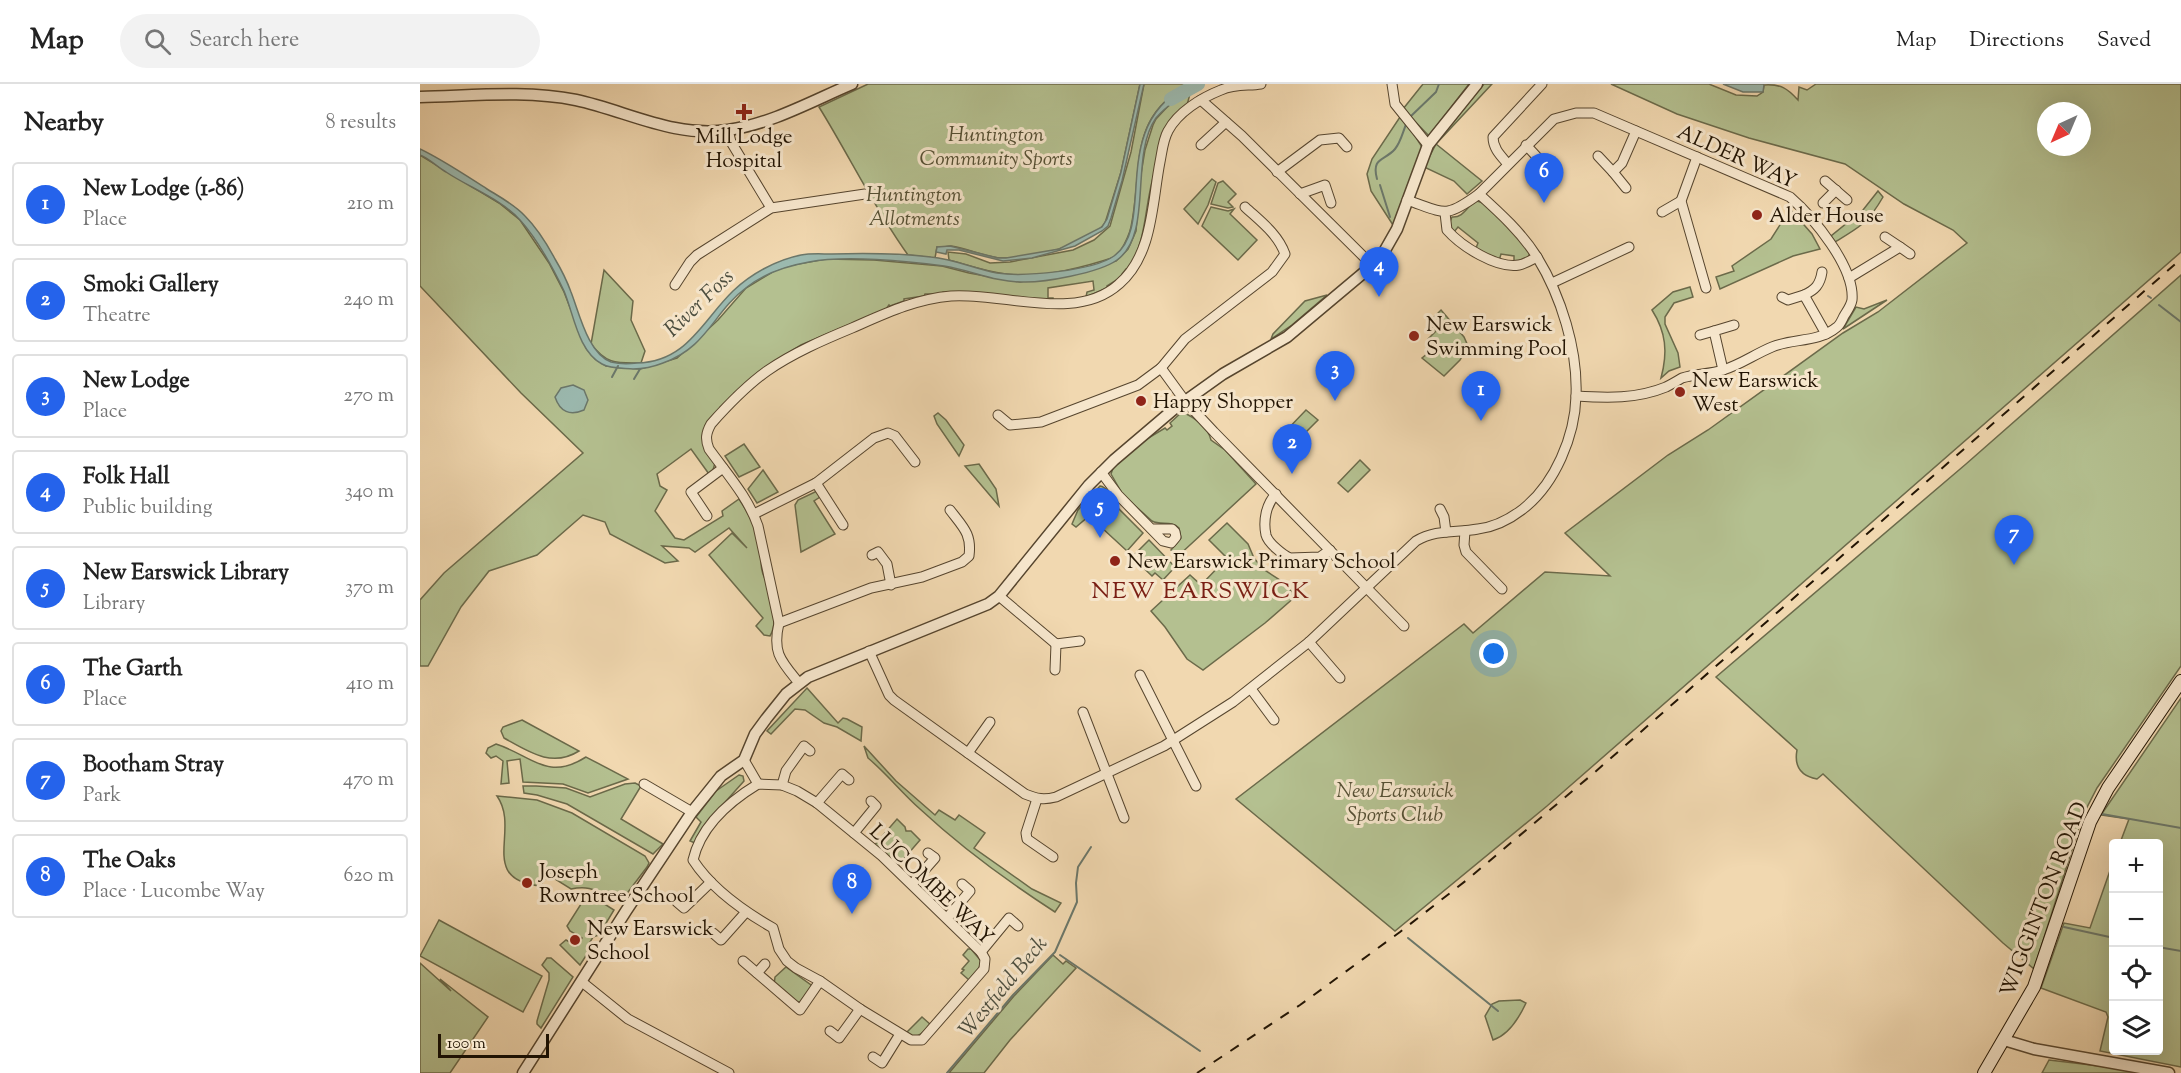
<!DOCTYPE html>
<html lang="en">
<head>
<meta charset="utf-8">
<style>
  :root { --surface:#fff; --page:#f2f2f2; --text:#222; --muted:#767676; --line:#e0e0e0; --accent:#2563eb }
  body { margin:0; font-family:"Sorts Mill Goudy",serif; background:var(--page); color:var(--text) }
  .controls { position:absolute; right:18px; bottom:18px; display:grid; overflow:hidden; border-radius:6px; box-shadow:0 6px 24px #0002 }
  .controls button { width:54px; height:54px; display:grid; place-items:center; padding:0; border:0; border-bottom:2px solid var(--line); background:var(--surface); color:var(--text); font:30px sans-serif }
  .compass { position:absolute; left:1617px; top:18px; width:54px; height:54px; border-radius:50%; background:var(--surface); box-shadow:0 6px 24px #0002; rotate:224deg }
  .scale { position:absolute; left:18px; bottom:15px; width:111px; box-sizing:border-box; padding-left:6px; border:3px solid #221403; border-top:0; font-size:16px; line-height:21px; white-space:nowrap; color:#221403; -webkit-text-stroke:4px #f6e6cc; paint-order:stroke }
  .you { position:absolute; left:1074px; top:570px; width:21px; height:21px; margin:-15px; border:4px solid #fff; border-radius:50%; background:#1a73e8; box-shadow:0 0 0 9px #1a73e833 }
  .badge { display:grid; place-items:center; width:39px; height:39px; border-radius:50%; background:var(--accent); color:#fff; font-size:20px; font-weight:700 }
  .pin { position:absolute; translate:-50% -50px; filter:drop-shadow(0 2px 3px #0008) }
  .pin::after { content:''; position:absolute; top:32px; width:21px; height:18px; background:inherit; clip-path:polygon(0 0,100% 0,50% 100%) }
  .list { margin:0; padding:0; list-style:none }
  h2 { display:flex; justify-content:space-between; align-items:center; height:78px; margin:0; padding:0 24px; font-size:26px }
  h2 small { font-size:20px; font-weight:400; color:var(--muted) }
  .list li { display:grid; grid-template-columns:39px 1fr auto; gap:18px; align-items:center; box-sizing:border-box; height:84px; margin:0 12px 12px; padding:0 12px; border:2px solid var(--line); border-radius:6px }
  .list b { display:block; font-size:22px; white-space:nowrap }
  .list p { margin:0; font-size:20px; white-space:nowrap; color:var(--muted) }
  .list em { font-size:20px; font-style:normal; color:var(--muted) }
  .icon { flex:none; width:33px; height:33px; fill:none; stroke:currentColor; stroke-width:2; stroke-linecap:round; stroke-linejoin:round }
  .map { position:relative; flex:none; width:1761px; height:989px; overflow:hidden }
  header { display:flex; align-items:center; gap:36px; box-sizing:border-box; height:84px; padding:0 30px; background:var(--surface); border-bottom:2px solid var(--line) }
  header strong { font-size:28px }
  nav { display:flex; gap:33px; margin-inline-start:auto; font-size:21px }
  .search { width:420px; height:54px; background:var(--page); display:flex; align-items:center; gap:15px; box-sizing:border-box; padding:0 21px; border-radius:33px; color:var(--muted); font-size:22px }
  main { display:flex }
  aside { flex:1; background:var(--surface) }
  .map>svg:first-child { display:block }
  .green { fill:#b4c090; stroke:#6b6a4a; stroke-width:1.5; fill-rule:evenodd }
  .water { fill:#9bb9af; stroke:#6b776a; stroke-width:1.5 }
  .lines { fill:none; stroke-linecap:round; stroke-linejoin:round }
  .stream { stroke:#6b776a; stroke-width:2 }
  .river { stroke:#9bb9af; stroke-width:14 }
  .minor-casing { stroke:#56452e; stroke-width:11 }
  .tertiary-casing { stroke:#56452e; stroke-width:13 }
  .secondary-casing { stroke:#221403; stroke-width:14 }
  .minor { stroke:#f6e6cc; stroke-width:9 }
  .tertiary { stroke:#f6e6cc; stroke-width:10 }
  .secondary { stroke:#f6e6cc; stroke-width:12 }
  .rail { stroke:#221403; stroke-width:2; stroke-dasharray:10 10; stroke-linecap:butt }
  .poi-dot { fill:#8f2418; stroke:#f6e6cc; stroke-width:2 }
  .labels { text-anchor:middle; stroke-width:6; stroke-linejoin:round; paint-order:stroke }
  .park-label { font-size:21px; font-style:italic; fill:#555034; stroke:#f6e6cc }
  .poi-label { font-size:21px; fill:#221403; stroke:#f6e6cc; text-anchor:start }
  .street-label { font-size:21px; fill:#221403; stroke:#f6e6cc }
  .water-label { font-size:22px; font-style:italic; fill:#4c4e3f; stroke:#f6e6cc }
  .quarter-label { font-size:24px; letter-spacing:1.5px; fill:#7a1f14; stroke:#f6e6cc }
</style>
</head>
<body>
<header>
<strong>Map</strong>
<div class="search"><svg class="icon" aria-label="search" viewBox="0 0 24 24"><circle cx="10" cy="10" r="6"/><path d="M15 15l6 6"/></svg>Search here</div>
<nav><a>Map</a><a>Directions</a><a>Saved</a></nav>
</header>
<main>
<aside>
<h2>Nearby<small>8 results</small></h2>
<ul class="list">
<li><span class="badge">1</span><div><b>New Lodge (1-86)</b><p>Place</p></div><em>210 m</em></li>
<li><span class="badge">2</span><div><b>Smoki Gallery</b><p>Theatre</p></div><em>240 m</em></li>
<li><span class="badge">3</span><div><b>New Lodge</b><p>Place</p></div><em>270 m</em></li>
<li><span class="badge">4</span><div><b>Folk Hall</b><p>Public building</p></div><em>340 m</em></li>
<li><span class="badge">5</span><div><b>New Earswick Library</b><p>Library</p></div><em>370 m</em></li>
<li><span class="badge">6</span><div><b>The Garth</b><p>Place</p></div><em>410 m</em></li>
<li><span class="badge">7</span><div><b>Bootham Stray</b><p>Park</p></div><em>470 m</em></li>
<li><span class="badge">8</span><div><b>The Oaks</b><p>Place · Lucombe Way</p></div><em>620 m</em></li>
</ul>
</aside>
<div class="map">
<svg width="1761" height="989" viewBox="0 0 1761 989">
  <rect width="100%" height="100%" fill="#f1d8b0"/>
  <filter id="stains"><feTurbulence type="fractalNoise" baseFrequency=".00333" numOctaves="4"/><feColorMatrix values="0 0 0 0 .2 0 0 0 0 .09 0 0 0 0 .02 0 0 0 .5 -.17"/></filter>
  <radialGradient id="worn" r=".72"><stop offset=".6" stop-color="#630" stop-opacity="0"/><stop offset="1" stop-color="#630" stop-opacity=".3"/></radialGradient>
  <g class="green">
    <path d="M448 0H720L701 88 685 139C669 162 609 175 581 174 564 173 548 164 531 162 526 162 522 164 517 163L515 174 488 171C454 124 430 73 399 23Z"/>
    <path d="M724 0H763L765 3C707 36 723 87 711 143 709 153 703 163 698 172 668 182 629 193 597 191 574 190 551 182 529 176L528 168 546 170 570 179 590 178 653 166 674 156 690 142 711 68Z"/>
    <polygon points="1003,0 1049,0 1009,52 983,25"/>
    <polygon points="1064,0 1072,0 1016,60 1062,97 1047,110 1034,97 1004,83 1016,60 1014,58"/>
    <path d="M1191 0H1289L1316 11 1337 12 1343 8 1344 1C1361 0 1367 4 1378 16L1379 3 1387 6 1396 0H1761V168L1127 722 975 847 816 715 1044 540 1053 549 1125 488 1190 492 1145 449 1248 371 1288 346 1423 249 1458 228 1547 159 1533 146 1484 120 1425 80 1329 54 1257 30ZM1626 27H1662V63H1626Z"/>
    <path d="M768 7 770 10 767 21 761 27C753 46 741 66 735 87 724 119 728 156 708 185H706L702 190 703 192 687 202V204L666 213 667 208 674 206 673 197 628 204V214H633V216L523 208 522 210H505L504 212 484 215V217L470 222 469 221 466 225 381 261 355 277 314 309V311L300 323V325L285 342 295 379 293 386 289 390 271 365 237 390 240 402 247 406 235 427 255 454 264 456 303 432 302 427 319 415C329 430 340 449 341 468 341 478 340 490 348 499 351 516 359 537 350 552L344 551 336 542 343 534 289 471 312 449 327 464 309 444 275 468 269 464 242 462 258 477 245 479 190 450 185 438 163 431 117 471 69 487 41 523 8 582H0V516L24 489 163 369 101 309 0 202V71L79 119 100 136 129 179 144 208 166 264 175 275 186 282 220 285 257 274 298 236 326 204 354 187 367 182 406 175 454 176 522 182 549 189 600 198 696 177 708 165 716 147 720 96 725 66 733 41 736 35 750 20Z"/>
    <polygon points="980,33 985,36 1002,63 973,141 951,107 947,90 952,75"/>
    <polygon points="792,95 796,98 788,121 778,140 764,125"/>
    <polygon points="803,97 816,110 808,118 813,123 808,124 791,120 798,99"/>
    <path d="M1458 107 1463 113C1448 139 1440 143 1415 158L1411 152 1443 126Z"/>
    <path d="M1055 117C1073 117 1099 155 1110 168L1108 174 1094 178V172L1081 170 1079 177 1056 164 1058 159 1038 143 1034 148 1029 140 1032 133C1043 134 1047 123 1055 117Z"/>
    <polygon points="791,123 808,127 814,125 810,130 837,156 818,176 782,142"/>
    <polygon points="1370,125 1392,150 1400,165 1373,172 1300,205 1296,193 1314,187 1312,182 1351,155"/>
    <path d="M184 186 213 217 211 236 225 267 221 279C197 279 187 281 171 260Z"/>
    <path d="M1761 191V582L1677 704 1663 731 1614 885 1583 859 1403 690 1397 695C1381 692 1374 682 1377 666L1296 593 1546 380Z"/>
    <path d="M1270 203 1273 213 1254 219 1245 233V240L1258 269 1260 283 1249 287 1241 294C1248 268 1246 248 1232 226L1253 208Z"/>
    <polygon points="907,211 872,241 851,255 853,250 885,217"/>
    <polygon points="1467,216 1423,245 1436,223 1444,225"/>
    <polygon points="1021,226 1044,253 1048,262 1040,276 1024,292 1002,274 1013,265 1007,259 1010,256 1008,255 1016,247 1008,239"/>
    <polygon points="886,326 898,336 873,361 863,350"/>
    <path d="M762 328C774 333 788 343 791 356L805 366 836 400 757 473 751 466 761 454 759 444C751 436 741 442 732 437L703 411 691 390 693 384 725 356 745 344 747 346 752 342 750 339Z"/>
    <polygon points="518,329 526,336 544,361 539,372 517,340 514,332"/>
    <polygon points="324,360 340,383 319,393 305,372"/>
    <polygon points="940,376 950,386 928,408 918,399"/>
    <polygon points="559,380 576,405 579,422 545,382"/>
    <polygon points="343,386 358,408 337,419 328,405"/>
    <path d="M680 402C686 403 690 409 689 415L723 449 707 467 669 432 656 443 652 440 658 426Z"/>
    <polygon points="397,407 400,413 394,417 415,450 381,468 375,421 378,416"/>
    <polygon points="807,439 828,460 834,474 843,485 860,496 876,512 845,539 783,586 767,575 745,543 731,527 770,491 781,501 807,474 789,456"/>
    <polygon points="729,456 755,483 743,496 735,489 732,492 712,473"/>
    <polygon points="387,604 418,639 423,634 427,635 442,643 441,657 417,643 404,639 385,626 375,625 351,650 347,647"/>
    <polygon points="1761,614 1761,983 1680,967 1688,933 1686,928 1621,904 1644,839 1670,844 1693,778 1694,966 1738,966 1738,760 1700,759 1709,735 1681,731"/>
    <path d="M102 636 159 667C132 684 109 668 84 654L81 647 83 643Z"/>
    <path d="M76 660C111 671 127 698 166 673L208 695 168 709 143 700 103 698 100 675 87 677 89 699 81 700 83 677 76 672 71 674 66 669 68 664Z"/>
    <path d="M444 662 476 697 515 731 519 726 535 736 539 731 565 749 554 764 612 805 641 819 635 828C587 797 542 764 500 725 482 709 466 689 448 674Z"/>
    <polygon points="319,691 323,692 324,697 290,735 275,759 270,757 281,738 276,733 296,707"/>
    <polygon points="215,699 221,702 201,735 243,760 233,770 147,720 117,711 104,709 103,702 116,702 146,704 170,713 205,700"/>
    <path d="M77 712 117 716 152 729 225 772 229 779 227 783 202 816H198C179 810 173 800 151 805L132 793 125 795 120 802C57 795 101 746 77 712Z"/>
    <polygon points="477,735 485,743 486,747 491,747 500,756 475,785 452,764"/>
    <polygon points="170,813 175,814 194,826 179,851 173,853 167,863 169,867 160,881 140,861 146,856 157,862 162,854 150,847 147,842 161,820"/>
    <polygon points="19,836 122,892 103,928 0,872"/>
    <polygon points="548,865 551,865 561,877 559,884 549,896 541,889 544,886 542,885 549,877 543,871"/>
    <polygon points="633,871 643,880 646,877 656,884 590,956 564,989 529,989 594,912"/>
    <polygon points="127,874 131,874 153,893 121,944 117,940 117,937 129,896 129,889 122,881"/>
    <polygon points="0,879 31,907 20,895 68,933 30,989 0,989"/>
    <polygon points="366,883 391,901 391,904 380,918 377,918 354,901 355,893"/>
    <path d="M1100 916 1106 919C1099 934 1089 951 1073 956L1065 932 1072 920 1079 917Z"/>
    <path d="M502 933 511 941C503 948 496 958 487 948Z"/>
    <polygon points="1629,976 1713,986 1726,989 1622,989"/>
  </g>
  <g class="water">
    <polygon points="720,0 724,0 702,97 691,134 688,142 682,147 655,162 612,174 583,177 539,166 527,166 526,170 516,168 517,163 530,162 578,174 586,174 639,165 682,143 687,135 701,88"/>
    <polygon points="1303,0 1343,0 1344,1 1343,8 1323,8"/>
    <path d="M765 3 768 7C757 16 745 23 736 34 709 72 734 150 697 176 679 189 623 199 601 198 575 198 550 186 524 182 487 177 425 171 389 178 366 182 345 189 327 203 293 228 288 263 243 279 233 283 223 285 213 285 203 284 191 285 182 280 158 267 154 231 144 207 133 184 118 156 100 136 81 115 50 104 26 88 17 83 10 75 0 71V65C23 76 45 91 67 105 80 113 95 121 105 132 117 144 127 160 135 175 141 185 147 197 151 208 159 228 168 270 191 278 199 280 209 280 217 279 267 278 282 237 313 207 331 190 356 176 381 171 391 169 402 170 412 170 445 169 478 169 511 173 534 175 555 185 577 189 603 193 673 187 694 172 737 141 688 45 765 3Z"/>
    <path d="M153 301 164 306 168 316 164 326C150 332 140 328 135 313L141 304Z"/>
  </g>
  <g class="lines">
    <g class="stream">
      <polyline points="990,33 1016,8 1019,0"/>
      <path d="M957 95C951 73 965 77 975 65 981 58 983 47 987 38"/>
      <polyline points="960,101 970,133"/>
      <polyline points="1728,212 1731,214"/>
      <polyline points="1739,221 1761,238"/>
      <polyline points="192,293 198,282"/>
      <polyline points="214,295 220,285"/>
      <polyline points="1682,730 1761,744"/>
      <polyline points="1644,843 1694,854"/>
      <polyline points="988,854 1078,927"/>
      <polyline points="1738,863 1761,867"/>
      <polyline points="640,871 780,967"/>
      <polyline points="527,989 593,911 635,868 657,818 656,799 658,783 671,763"/>
    </g>
    <polyline class="river" points="751,15 778,0"/>
    <defs>
      <g id="minor">
        <polyline points="972,0 975,20 1008,61"/>
        <polyline points="781,16 822,52 953,182"/>
        <polyline points="308,46 311,58 351,124"/>
        <polyline points="781,61 806,38"/>
        <polyline points="1106,61 1118,74"/>
        <polyline points="1178,72 1193,88 1202,79 1216,47"/>
        <polyline points="1277,73 1261,117 1286,204"/>
        <path d="M1087 79C1080 71 1073 64 1073 53L1122 0"/>
        <polyline points="857,88 900,56 919,54 927,63"/>
        <polyline points="1193,88 1206,104"/>
        <polyline points="1405,97 1427,116"/>
        <polyline points="880,110 905,101 911,119"/>
        <path d="M1059 110 1134 35 1156 29H1174L1370 113C1393 133 1435 183 1432 216 1431 222 1427 227 1424 232 1422 236 1420 241 1417 243 1398 259 1373 254 1352 263 1335 270 1320 281 1303 286 1290 290 1275 290 1262 294 1257 297 1252 300 1246 303 1217 315 1187 314 1156 312"/>
        <polyline points="1403,119 1416,106"/>
        <polyline points="1242,128 1261,117"/>
        <path d="M1025 129 1027 146C1041 162 1077 185 1099 181 1105 180 1111 176 1117 173"/>
        <polyline points="1465,153 1480,163"/>
        <polyline points="1429,194 1480,163 1490,170"/>
        <polyline points="1132,199 1209,163"/>
        <polyline points="255,201 270,178 277,171 351,124 445,110"/>
        <path d="M1384 211C1395 206 1400 201 1402 188"/>
        <polyline points="1362,213 1368,216 1384,211 1406,250"/>
        <polyline points="1280,251 1294,247"/>
        <polyline points="741,284 765,317 794,348 984,542"/>
        <polyline points="1303,286 1294,247 1314,241"/>
        <path d="M578 331 590 341 621 338 718 301 741 284 765 255 852 188 865 170C858 150 840 137 825 123"/>
        <polyline points="681,388 698,411 743,457 751,459 756,453 755,448 752,445 733,445"/>
        <polyline points="396,399 423,441"/>
        <path d="M856 410C846 420 843 437 846 451 848 459 863 471 870 474L900 473 910 466"/>
        <polyline points="1020,425 1024,433 1026,448"/>
        <polyline points="334,430 396,399 454,354 468,349 475,352 495,378"/>
        <polyline points="287,432 271,408 303,384"/>
        <polyline points="1045,447 1044,461 1046,468 1082,505"/>
        <polyline points="452,471 458,468 467,480 471,501"/>
        <polyline points="579,512 636,560 660,557"/>
        <path d="M359 539 451 504 502 493 542 478 549 472C552 450 543 443 530 426"/>
        <polyline points="889,558 920,594"/>
        <path d="M449 567 469 611 474 616 605 710C617 715 624 716 636 713L744 662 813 618 889 558 996 457C1016 445 1036 449 1058 445 1075 443 1090 435 1103 425 1135 400 1155 352 1156 312 1158 266 1141 212 1117 173 1102 149 1080 129 1059 110 1025 135 1025 129 987 116"/>
        <polyline points="635,586 636,560"/>
        <polyline points="720,591 776,702"/>
        <path d="M379 599C361 577 352 569 359 539L338 442C328 413 307 390 289 365 285 355 286 349 291 340 307 322 326 302 347 287 373 269 403 256 432 244 464 230 495 215 531 212 583 208 656 239 699 200 733 171 732 119 740 78 742 68 743 56 748 47 758 28 781 14 801 6 815 0 828 2 841 0"/>
        <polyline points="831,605 854,636"/>
        <polyline points="663,628 704,734"/>
        <polyline points="548,669 570,638"/>
        <polyline points="324,676 338,700"/>
        <polyline points="224,700 272,728"/>
        <path d="M338 700 362 701 377 707 397 719 462 772 561 868 565 875 564 885 502 956H491L440 925 400 897 376 884 367 877 359 865 353 844C325 828 291 804 273 776 281 741 310 717 338 700Z"/>
        <polyline points="362,701 366,687 384,662 390,667"/>
        <polyline points="617,715 606,749 607,755 633,773"/>
        <polyline points="397,719 422,690 429,696"/>
        <polyline points="434,749 456,722 451,717"/>
        <polyline points="492,800 515,774 508,769"/>
        <polyline points="257,818 264,824 291,798"/>
        <polyline points="527,834 550,807 542,800"/>
        <polyline points="293,849 301,856 326,828"/>
        <polyline points="561,868 589,834 598,842"/>
        <polyline points="323,877 380,926 400,897"/>
        <polyline points="337,889 345,880"/>
        <polyline points="162,898 208,935 309,989"/>
        <polyline points="410,947 419,954 440,925"/>
        <polyline points="453,973 462,979 480,950"/>
      </g>
      <g id="tertiary">
        <path d="M0 13C51 12 105 6 156 16 207 27 254 54 308 46 351 40 392 17 432 0"/>
        <polyline points="1584,956 1614,965 1749,989"/>
        <polyline points="103,989 206,827 272,728 301,692 324,676 335,650 346,635 366,610 388,593 568,520 579,512 669,401 694,376 754,325 803,290 867,253 960,175 977,145 1008,61 1057,0"/>
      </g>
      <polyline id="secondary" points="1564,989 1614,903 1670,738 1688,704 1761,597"/>
    </defs>
    <use href="#minor" class="minor-casing"/>
    <use href="#tertiary" class="tertiary-casing"/>
    <use href="#secondary" class="secondary-casing"/>
    <use href="#minor" class="minor"/>
    <use href="#tertiary" class="tertiary"/>
    <use href="#secondary" class="secondary"/>
    <polyline class="rail" points="777,989 880,921 980,848 1048,795 1175,688 1761,175"/>
  </g>
  <g class="poi-dot">
    <path d="M321 19h6v6h6v6h-6v6h-6v-6h-6v-6h6z"/>
    <circle cx="1337" cy="131" r="6"/>
    <circle cx="994" cy="252" r="6"/>
    <circle cx="1260" cy="308" r="6"/>
    <circle cx="721" cy="317" r="6"/>
    <circle cx="695" cy="477" r="6"/>
    <circle cx="107" cy="799" r="6"/>
    <circle cx="155" cy="856" r="6"/>
  </g>
  <g class="labels">
    <g class="park-label">
      <text x="576" y="57">Huntington<tspan x="576" dy="24">Community Sports</tspan></text>
      <text x="494" y="117">Huntington<tspan x="494" dy="24">Allotments</tspan></text>
      <text x="975" y="713">New Earswick<tspan x="975" dy="24">Sports Club</tspan></text>
    </g>
    <g class="poi-label">
      <text x="324" y="59" text-anchor="middle">Mill Lodge<tspan x="324" dy="24">Hospital</tspan></text>
      <text x="1349" y="138">Alder House</text>
      <text x="1006" y="247">New Earswick<tspan x="1006" dy="24">Swimming Pool</tspan></text>
      <text x="1272" y="303">New Earswick<tspan x="1272" dy="24">West</tspan></text>
      <text x="733" y="324">Happy Shopper</text>
      <text x="707" y="484">New Earswick Primary School</text>
      <text x="119" y="794">Joseph<tspan x="119" dy="24">Rowntree School</tspan></text>
      <text x="167" y="851">New Earswick<tspan x="167" dy="24">School</tspan></text>
    </g>
    <g class="street-label">
      <text transform="translate(1317 72) rotate(24)" y="7">ALDER WAY</text>
      <text transform="translate(512 800) rotate(44)" y="7">LUCOMBE WAY</text>
      <text transform="translate(1623 815) rotate(-69)" y="7">WIGGINTON ROAD</text>
    </g>
    <g class="water-label">
      <text transform="translate(278 218) rotate(-44)" y="8">River Foss</text>
      <text transform="translate(582 902) rotate(-50)" y="8">Westfield Beck</text>
    </g>
    <g class="quarter-label">
      <text x="781" y="514">NEW EARSWICK</text>
    </g>
  </g>
  <rect width="100%" height="100%" filter="url(#stains)"/>
  <rect width="100%" height="100%" fill="url(#worn)"/>
</svg>
<div class="controls">
<button>+</button>
<button>−</button>
<button><svg class="icon" aria-label="locate" viewBox="0 0 24 24"><circle cx="12" cy="12" r="6"/><path d="M12 2v4M12 18v4M2 12h4M18 12h4"/></svg></button>
<button><svg class="icon" aria-label="layers" viewBox="0 0 24 24"><path d="M12 4l9 5-9 5-9-5zM3 14l9 5 9-5"/></svg></button>
</div>
<svg class="compass" viewBox="-18 -18 36 36"><path d="M0-13l5 13h-10z" fill="#e53935"/><path d="M0 13l5-13h-10z" fill="#767676"/></svg>
<div class="scale">100 m</div>
<div class="you"></div>
<div class="pin badge" style="left:1061px;top:337px">1</div>
<div class="pin badge" style="left:872px;top:390px">2</div>
<div class="pin badge" style="left:915px;top:317px">3</div>
<div class="pin badge" style="left:959px;top:213px">4</div>
<div class="pin badge" style="left:680px;top:454px">5</div>
<div class="pin badge" style="left:1124px;top:119px">6</div>
<div class="pin badge" style="left:1594px;top:481px">7</div>
<div class="pin badge" style="left:432px;top:830px">8</div>
</div>
</main>
</body>
</html>
